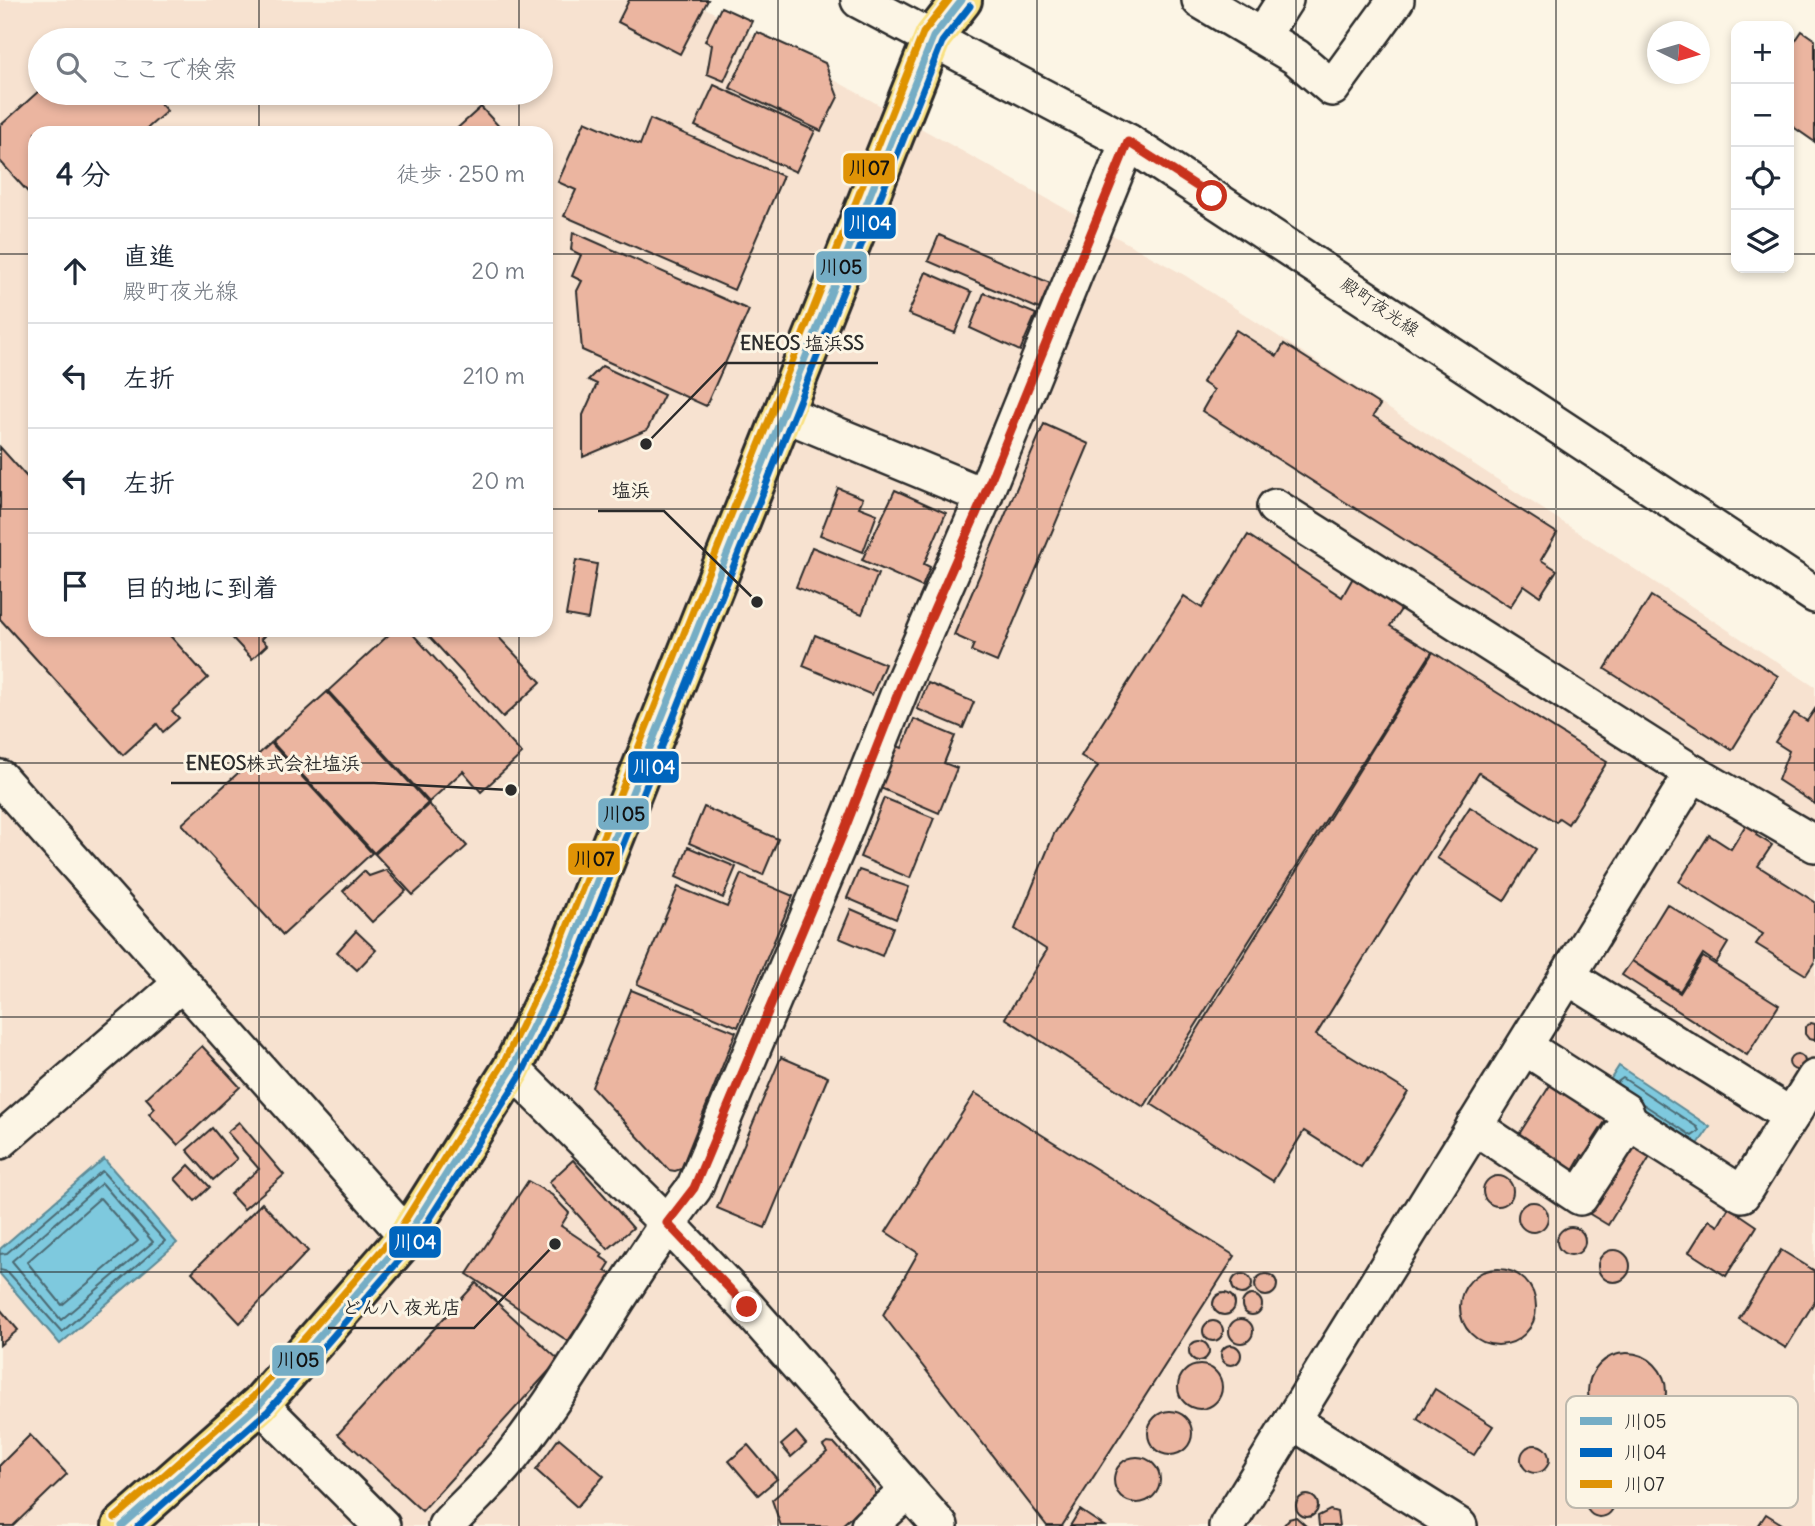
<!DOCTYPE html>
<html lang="ja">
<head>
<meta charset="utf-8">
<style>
  :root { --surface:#fff; --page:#f2f2f3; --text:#1f2937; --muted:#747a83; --line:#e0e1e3 }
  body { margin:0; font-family:Delius,"Klee One",sans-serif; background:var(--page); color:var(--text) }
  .controls { position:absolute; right:21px; top:21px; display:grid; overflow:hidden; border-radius:14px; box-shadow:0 4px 10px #0003 }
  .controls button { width:63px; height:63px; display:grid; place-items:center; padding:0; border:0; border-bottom:2px solid var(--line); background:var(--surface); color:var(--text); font:35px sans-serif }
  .compass { position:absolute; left:1647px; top:21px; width:63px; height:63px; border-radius:50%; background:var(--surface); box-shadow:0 4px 10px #0003; rotate:95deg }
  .stop { position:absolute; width:21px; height:21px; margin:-16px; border:5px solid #c8321e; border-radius:50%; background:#fff }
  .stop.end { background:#c8321e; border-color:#fff; box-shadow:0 2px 7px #0008 }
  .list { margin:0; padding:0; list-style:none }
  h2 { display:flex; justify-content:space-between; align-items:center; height:91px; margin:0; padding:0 28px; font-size:30px }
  h2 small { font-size:23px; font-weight:400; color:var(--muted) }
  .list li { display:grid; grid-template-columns:46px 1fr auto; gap:21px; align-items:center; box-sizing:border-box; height:105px; padding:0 28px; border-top:2px solid var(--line) }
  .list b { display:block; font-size:26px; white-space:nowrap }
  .list p { margin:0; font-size:23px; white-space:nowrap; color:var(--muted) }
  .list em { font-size:23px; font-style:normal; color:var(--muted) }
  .icon { flex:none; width:38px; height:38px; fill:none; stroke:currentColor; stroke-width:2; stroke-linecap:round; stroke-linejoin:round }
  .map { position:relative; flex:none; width:1815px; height:1526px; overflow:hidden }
  .search { position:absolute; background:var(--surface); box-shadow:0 4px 10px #0003; left:28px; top:28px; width:525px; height:77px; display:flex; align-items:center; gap:18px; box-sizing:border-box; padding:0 24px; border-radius:38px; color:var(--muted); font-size:26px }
  .panel { position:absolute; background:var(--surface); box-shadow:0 4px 10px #0003; left:28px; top:126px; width:525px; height:511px; border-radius:21px }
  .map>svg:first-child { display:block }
  .built { fill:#f7e2d0; fill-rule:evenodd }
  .water { fill:#7ec9de; stroke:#5d8a96; stroke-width:2 }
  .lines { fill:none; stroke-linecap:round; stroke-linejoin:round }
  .shore { stroke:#4c6a73; stroke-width:2 }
  .building { fill:#ebb5a0; stroke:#2b2b2b; stroke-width:2 }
  .minor-casing { stroke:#2b2b2b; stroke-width:40 }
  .highway-casing { stroke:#2b2b2b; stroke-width:44 }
  .minor { stroke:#fcf5e5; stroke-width:35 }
  .highway { stroke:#f9e181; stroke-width:38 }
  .bus-1-casing { stroke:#fcf5e5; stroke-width:12 }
  .bus-2-casing { stroke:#fcf5e5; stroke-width:12 }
  .bus-3-casing { stroke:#fcf5e5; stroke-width:12 }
  .bus-1 { stroke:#75adc5; stroke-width:7 }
  .bus-2 { stroke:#0065bd; stroke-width:7 }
  .bus-3 { stroke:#df9306; stroke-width:7 }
  .route { stroke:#c8321e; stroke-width:9 }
  .grid { fill:none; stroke:#2b2b2b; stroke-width:2; stroke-opacity:0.55 }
  .labels { text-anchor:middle; stroke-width:6; stroke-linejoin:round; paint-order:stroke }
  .street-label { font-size:18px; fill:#2b2b2b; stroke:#fcf5e5 }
  .key { fill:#fcf5e5; stroke:#bdb8ad; stroke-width:2 }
  .key-label { font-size:19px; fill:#2b2b2b }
  .leader { fill:none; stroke:#2b2b2b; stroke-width:2.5 }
  .callout-dot { fill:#2b2b2b; stroke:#fcf5e5; stroke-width:2.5 }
  .callout-label { font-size:19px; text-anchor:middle; font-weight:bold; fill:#2b2b2b; stroke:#fcf5e5; stroke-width:6; stroke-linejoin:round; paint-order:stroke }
  .line-badge { stroke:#fcf5e5; stroke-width:2.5 }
  .badge-label { font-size:19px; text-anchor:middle; font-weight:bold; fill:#fff }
  .pale-badge-label { font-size:19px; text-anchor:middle; font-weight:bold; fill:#111 }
</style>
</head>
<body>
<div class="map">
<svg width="1815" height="1526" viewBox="0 0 1815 1526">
  <rect width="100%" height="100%" fill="#fcf5e5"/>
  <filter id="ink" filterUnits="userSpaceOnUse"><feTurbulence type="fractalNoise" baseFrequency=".0143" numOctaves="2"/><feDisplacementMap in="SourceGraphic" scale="14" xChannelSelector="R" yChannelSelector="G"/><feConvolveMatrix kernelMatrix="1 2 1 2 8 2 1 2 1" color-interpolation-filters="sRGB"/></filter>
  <g filter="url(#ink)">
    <path class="built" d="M0 0H691L1186 276 1815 687V1526H0ZM40 40H541V93H40ZM35 133H546V630H35Z"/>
    <g class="water">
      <polygon points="1619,1066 1710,1127 1696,1147 1605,1088"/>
      <polygon points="104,1159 177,1243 60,1344 0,1274 0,1249"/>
    </g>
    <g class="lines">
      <g class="shore">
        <polyline points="1616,1083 1623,1078 1697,1127 1699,1131 1692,1136 1643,1104"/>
        <polygon points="102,1183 153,1242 61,1320 12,1261"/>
        <polygon points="100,1198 138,1241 62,1305 27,1262"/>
        <polyline points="0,1254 7,1253 102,1171 165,1241 62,1332 8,1272 0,1270"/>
      </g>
    </g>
    <g class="building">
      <polygon points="629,0 708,0 680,54 618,22"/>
      <polygon points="721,7 752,21 724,81 707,74 712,45 705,41"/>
      <polygon points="1802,31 1815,40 1815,142 1789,124 1789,50"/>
      <polygon points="757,32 825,63 838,97 821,131 730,88"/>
      <polygon points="714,85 815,131 796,172 695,126"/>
      <polygon points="40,90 151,93 167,111 142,133 35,133 35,200 0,161 0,126"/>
      <polygon points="481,107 505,133 452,133"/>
      <polygon points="650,119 783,176 734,290 564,216 576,190 558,182 585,121 640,145"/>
      <polygon points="573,232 749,310 706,406 582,350 577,291 582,281 572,276 581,255 571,250"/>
      <polygon points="939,235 1050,283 1039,309 928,261"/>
      <polygon points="926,272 972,292 955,333 908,314"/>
      <polygon points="984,293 1036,314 1020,351 970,328"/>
      <polygon points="1236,330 1277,356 1284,344 1380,405 1373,416 1557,533 1541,560 1557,570 1540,596 1524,585 1510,607 1202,411 1214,390 1202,382"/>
      <polygon points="602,366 664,395 647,430 583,457 583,415 597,384 588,380"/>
      <polygon points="1044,424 1089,444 997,662 971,651 974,644 954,635"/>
      <polygon points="0,447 35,486 35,630 165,630 208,678 172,711 179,718 163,732 157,724 123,755 0,619"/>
      <polygon points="838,488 863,498 859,507 877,514 863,552 820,535"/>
      <polygon points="895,490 946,513 924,564 930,567 922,587 862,560"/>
      <polygon points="1248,535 1342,597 1354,576 1402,608 1390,626 1432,652 1144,1107 1005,1018 1047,950 1015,929 1054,834 1098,766 1081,756 1184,596 1202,608"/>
      <polygon points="812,547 878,574 862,614 796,587"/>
      <polygon points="576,560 597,564 588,619 566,615"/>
      <polygon points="1651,596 1778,676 1732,750 1605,669"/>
      <polygon points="225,630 270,630 261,639 267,645 252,659"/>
      <polygon points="394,630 409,630 522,754 481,792 463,771 429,802 328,691"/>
      <polygon points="423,630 492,630 541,682 503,717"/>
      <polygon points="815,635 885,664 872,695 803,666"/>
      <polygon points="1433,652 1607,762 1568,824 1559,818 1556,822 1479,773 1316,1035 1408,1092 1361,1167 1304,1131 1273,1181 1151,1104"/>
      <polygon points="928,683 974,702 963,728 917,709"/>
      <polygon points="327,692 428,803 374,853 272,742"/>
      <polygon points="1815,709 1815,804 1778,780 1789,751 1775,742 1794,713 1807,721"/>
      <polygon points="914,719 955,736 944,763 957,768 939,813 878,787 895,745 902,748"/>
      <polygon points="271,743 372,853 283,935 182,824"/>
      <polygon points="884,798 934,818 910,878 860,857"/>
      <polygon points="429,804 467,846 413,895 375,854"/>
      <polygon points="704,807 778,839 763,875 689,843"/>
      <polygon points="1470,807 1536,849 1504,901 1437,858"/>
      <polygon points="1747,823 1758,830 1756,835 1772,845 1758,866 1815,902 1815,961 1806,975 1756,944 1763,934 1679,882 1709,835 1731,849"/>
      <polygon points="688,847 736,867 723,898 676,877"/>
      <polygon points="386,870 406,891 372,922 343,891 364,871 369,876"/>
      <polygon points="859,870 909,887 896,919 847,898"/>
      <polygon points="741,874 793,896 738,1027 637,984 678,887 727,907"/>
      <polygon points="1667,904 1728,943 1716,963 1703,954 1680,991 1632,961"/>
      <polygon points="851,909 893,927 882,956 839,938"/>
      <polygon points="356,931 376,950 357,970 337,952"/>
      <polygon points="1703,957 1779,1005 1747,1055 1622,975 1632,961 1680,993"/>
      <polygon points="631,990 736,1032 681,1169 675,1171 669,1170 592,1087"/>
      <polygon points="1811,1023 1815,1024 1815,1040 1809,1039 1805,1034 1805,1027"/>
      <polygon points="202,1046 240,1087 178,1145 149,1114 155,1108 146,1098"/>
      <circle cx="1797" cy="1062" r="8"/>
      <polygon points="781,1057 828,1077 765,1228 717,1208"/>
      <polygon points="1554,1079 1610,1114 1592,1142 1599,1146 1590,1160 1582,1155 1571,1174 1516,1139"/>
      <polygon points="975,1093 1235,1256 1062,1526 1047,1526 883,1315 918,1253 886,1232"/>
      <polygon points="239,1122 284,1175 244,1209 230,1194 259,1169 227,1132"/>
      <polygon points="212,1128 237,1159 213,1180 187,1150"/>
      <polygon points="1630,1145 1650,1157 1608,1225 1588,1213"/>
      <polygon points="573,1160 633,1228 608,1249 549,1182"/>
      <polygon points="189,1165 210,1187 195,1201 175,1179"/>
      <circle cx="1498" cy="1191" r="15"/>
      <polygon points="528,1181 552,1195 569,1213 561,1226 603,1254 601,1257 610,1263 605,1271 617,1277 591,1318 585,1316 568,1341 467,1274"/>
      <circle cx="1533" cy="1217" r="15"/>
      <polygon points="262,1203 308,1251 240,1323 192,1272"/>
      <polygon points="1729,1207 1757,1226 1726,1276 1689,1252 1709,1220 1718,1226"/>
      <circle cx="1571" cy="1241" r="14"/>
      <polygon points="1781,1250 1815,1271 1815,1301 1786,1348 1739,1319"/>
      <circle cx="1614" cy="1266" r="16"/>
      <circle cx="1498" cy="1307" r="38"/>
      <circle cx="1242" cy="1284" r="10"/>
      <circle cx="1266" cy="1285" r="11"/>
      <polygon points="476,1283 559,1360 422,1511 338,1434"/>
      <circle cx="1224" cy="1304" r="11"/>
      <circle cx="1252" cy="1305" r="10"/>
      <polygon points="0,1309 18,1330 0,1345"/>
      <circle cx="1241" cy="1331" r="12"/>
      <circle cx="1213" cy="1331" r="10"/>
      <circle cx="1199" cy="1351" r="10"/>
      <circle cx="1231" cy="1355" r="10"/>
      <circle cx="1627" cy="1392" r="39"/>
      <circle cx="1200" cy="1387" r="22"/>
      <polygon points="1435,1389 1493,1426 1474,1455 1417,1419"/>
      <circle cx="1170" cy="1433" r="22"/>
      <polygon points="796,1432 806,1444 791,1457 781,1445"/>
      <polygon points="30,1435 67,1474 13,1526 0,1526 0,1465"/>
      <polygon points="559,1438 604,1476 577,1507 536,1470"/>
      <polygon points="827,1443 835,1444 875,1489 875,1496 841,1526 781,1526 772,1500 827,1452 823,1446"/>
      <polygon points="748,1445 777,1479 758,1495 729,1461"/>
      <circle cx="1535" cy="1459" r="14"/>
      <circle cx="1137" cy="1480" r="23"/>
      <circle cx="1600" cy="1503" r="14"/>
      <circle cx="1307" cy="1506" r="11"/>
      <polygon points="1080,1510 1104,1526 1070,1526"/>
      <polygon points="1330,1510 1337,1512 1339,1526 1319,1526 1318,1516"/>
      <polygon points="1766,1514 1785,1526 1758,1526"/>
      <polygon points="1296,1517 1306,1526 1283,1526 1289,1519"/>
    </g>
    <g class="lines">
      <defs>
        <g id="minor">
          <polyline points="859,0 1128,142 1815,595"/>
          <polyline points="1200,0 1296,57 1332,88 1396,0"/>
          <polyline points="1262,36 1285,0"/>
          <polyline points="783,413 984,496"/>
          <polyline points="1275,507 1693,773 1815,844"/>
          <polyline points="0,778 407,1236"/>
          <polyline points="1567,976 1791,1116"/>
          <polyline points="512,1069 667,1223 747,1307 940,1526"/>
          <polyline points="1629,1122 1742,1194 1815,1078"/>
          <polyline points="1474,1126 1580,1197 1629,1122 1625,1111 1525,1047"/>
          <polyline points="0,1141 182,983"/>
          <polyline points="260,1404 382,1526"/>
          <polyline points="1292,1421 1459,1526"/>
          <path d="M446 1526C468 1502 495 1479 515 1452 580 1368 629 1272 694 1188L842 836 903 683 984 496 1128 142"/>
          <polyline points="869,1526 908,1491"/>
          <polyline points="1227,1526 1693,773"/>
        </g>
        <polyline id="highway" points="122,1526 260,1404 407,1236 512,1069 567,956 933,37 962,0"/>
      </defs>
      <use href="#minor" class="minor-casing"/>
      <use href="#highway" class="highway-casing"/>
      <use href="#minor" class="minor"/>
      <use href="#highway" class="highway"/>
      <defs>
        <polyline id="bus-1" points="122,1526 260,1404 407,1236 512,1069 567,956 933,37 962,0"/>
        <polyline id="bus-2" points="138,1526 268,1411 415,1242 521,1075 577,960 942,42 970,6"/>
        <polyline id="bus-3" points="115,1518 253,1397 399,1230 503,1064 557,952 923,33 949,0"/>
      </defs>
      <use href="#bus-1" class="bus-1-casing"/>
      <use href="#bus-2" class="bus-2-casing"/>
      <use href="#bus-3" class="bus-3-casing"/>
      <use href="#bus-1" class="bus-1"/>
      <use href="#bus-2" class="bus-2"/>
      <use href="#bus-3" class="bus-3"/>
    </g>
  </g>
  <g class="lines" filter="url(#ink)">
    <polyline class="route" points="747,1307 667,1223 694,1188 842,836 902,683 984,496 1128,142 1212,196"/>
  </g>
  <path class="grid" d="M259 0V40M519 0V40M778 0V1526M1037 0V1526M1296 0V1526M1556 0V1526M259 93V133M519 93V133M0 254H35M546 254H1736M1789 254H1815M0 509H35M546 509H1815M259 630V1526M519 630V1526M0 763H1815M0 1017H1815M0 1272H1815"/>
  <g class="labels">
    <g class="street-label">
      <text transform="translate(1380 307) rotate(34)" y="6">殿町夜光線</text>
    </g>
  </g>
  <rect x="1566" y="1396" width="232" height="112" rx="10" class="key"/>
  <rect x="1580" y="1417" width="32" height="8" fill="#75adc5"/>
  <rect x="1580" y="1448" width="32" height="9" fill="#0065bd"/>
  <rect x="1580" y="1480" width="32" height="8" fill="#df9306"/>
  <g class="key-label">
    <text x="1624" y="1428">川05</text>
    <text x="1624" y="1459">川04</text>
    <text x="1624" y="1491">川07</text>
  </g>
  <path class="leader" d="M646 444L725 363H878M757 602L664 511H598M511 790L374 783H171M555 1244L474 1328H328"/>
  <g class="callout-dot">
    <circle cx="646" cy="444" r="7"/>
    <circle cx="757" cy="602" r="7"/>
    <circle cx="511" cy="790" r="7"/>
    <circle cx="555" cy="1244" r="7"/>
  </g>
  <g class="callout-label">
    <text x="802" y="350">ENEOS 塩浜SS</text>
    <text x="631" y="497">塩浜</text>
    <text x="273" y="770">ENEOS株式会社塩浜</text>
    <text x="401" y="1314">どん八 夜光店</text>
  </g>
  <g class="line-badge">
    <rect x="842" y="152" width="54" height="33" rx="7" fill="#df9306"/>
    <rect x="843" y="206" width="54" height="34" rx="7" fill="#0065bd"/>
    <rect x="815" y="250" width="53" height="34" rx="7" fill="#75adc5"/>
    <rect x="627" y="750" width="53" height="34" rx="7" fill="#0065bd"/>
    <rect x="597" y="797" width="53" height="34" rx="7" fill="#75adc5"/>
    <rect x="567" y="842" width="54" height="34" rx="7" fill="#df9306"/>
    <rect x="388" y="1225" width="54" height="34" rx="7" fill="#0065bd"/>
    <rect x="271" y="1344" width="54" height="33" rx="7" fill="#75adc5"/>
  </g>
  <g class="badge-label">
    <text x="870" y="230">川04</text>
    <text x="654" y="774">川04</text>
    <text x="415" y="1249">川04</text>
  </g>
  <g class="pale-badge-label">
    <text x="869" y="175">川07</text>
    <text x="841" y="274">川05</text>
    <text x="624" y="821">川05</text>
    <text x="594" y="866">川07</text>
    <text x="298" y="1367">川05</text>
  </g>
</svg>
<div class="controls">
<button>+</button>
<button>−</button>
<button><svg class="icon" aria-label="locate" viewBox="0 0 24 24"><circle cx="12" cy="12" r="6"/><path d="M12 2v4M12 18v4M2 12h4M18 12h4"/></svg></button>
<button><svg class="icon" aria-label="layers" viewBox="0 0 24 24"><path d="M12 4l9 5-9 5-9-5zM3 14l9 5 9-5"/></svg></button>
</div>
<svg class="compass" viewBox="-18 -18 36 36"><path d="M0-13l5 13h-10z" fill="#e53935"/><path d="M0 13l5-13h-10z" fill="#747a83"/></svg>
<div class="stop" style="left:1212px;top:196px"></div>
<div class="stop end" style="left:747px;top:1307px"></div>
<div class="search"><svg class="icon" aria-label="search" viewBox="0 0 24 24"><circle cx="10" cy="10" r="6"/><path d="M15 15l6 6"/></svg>ここで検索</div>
<section class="panel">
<h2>4 分<small>徒歩 · 250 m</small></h2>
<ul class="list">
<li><svg class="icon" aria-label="ahead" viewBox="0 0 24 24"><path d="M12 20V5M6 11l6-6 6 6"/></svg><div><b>直進</b><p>殿町夜光線</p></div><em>20 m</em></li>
<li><svg class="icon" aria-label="left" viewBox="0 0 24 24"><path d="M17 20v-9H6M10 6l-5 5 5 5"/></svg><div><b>左折</b></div><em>210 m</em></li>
<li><svg class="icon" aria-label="left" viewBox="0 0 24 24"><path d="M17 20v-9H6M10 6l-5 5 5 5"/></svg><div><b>左折</b></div><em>20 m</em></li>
<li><svg class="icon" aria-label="arrive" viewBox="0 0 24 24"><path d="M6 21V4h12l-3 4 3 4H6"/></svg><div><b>目的地に到着</b></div></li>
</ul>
</section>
</div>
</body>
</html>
